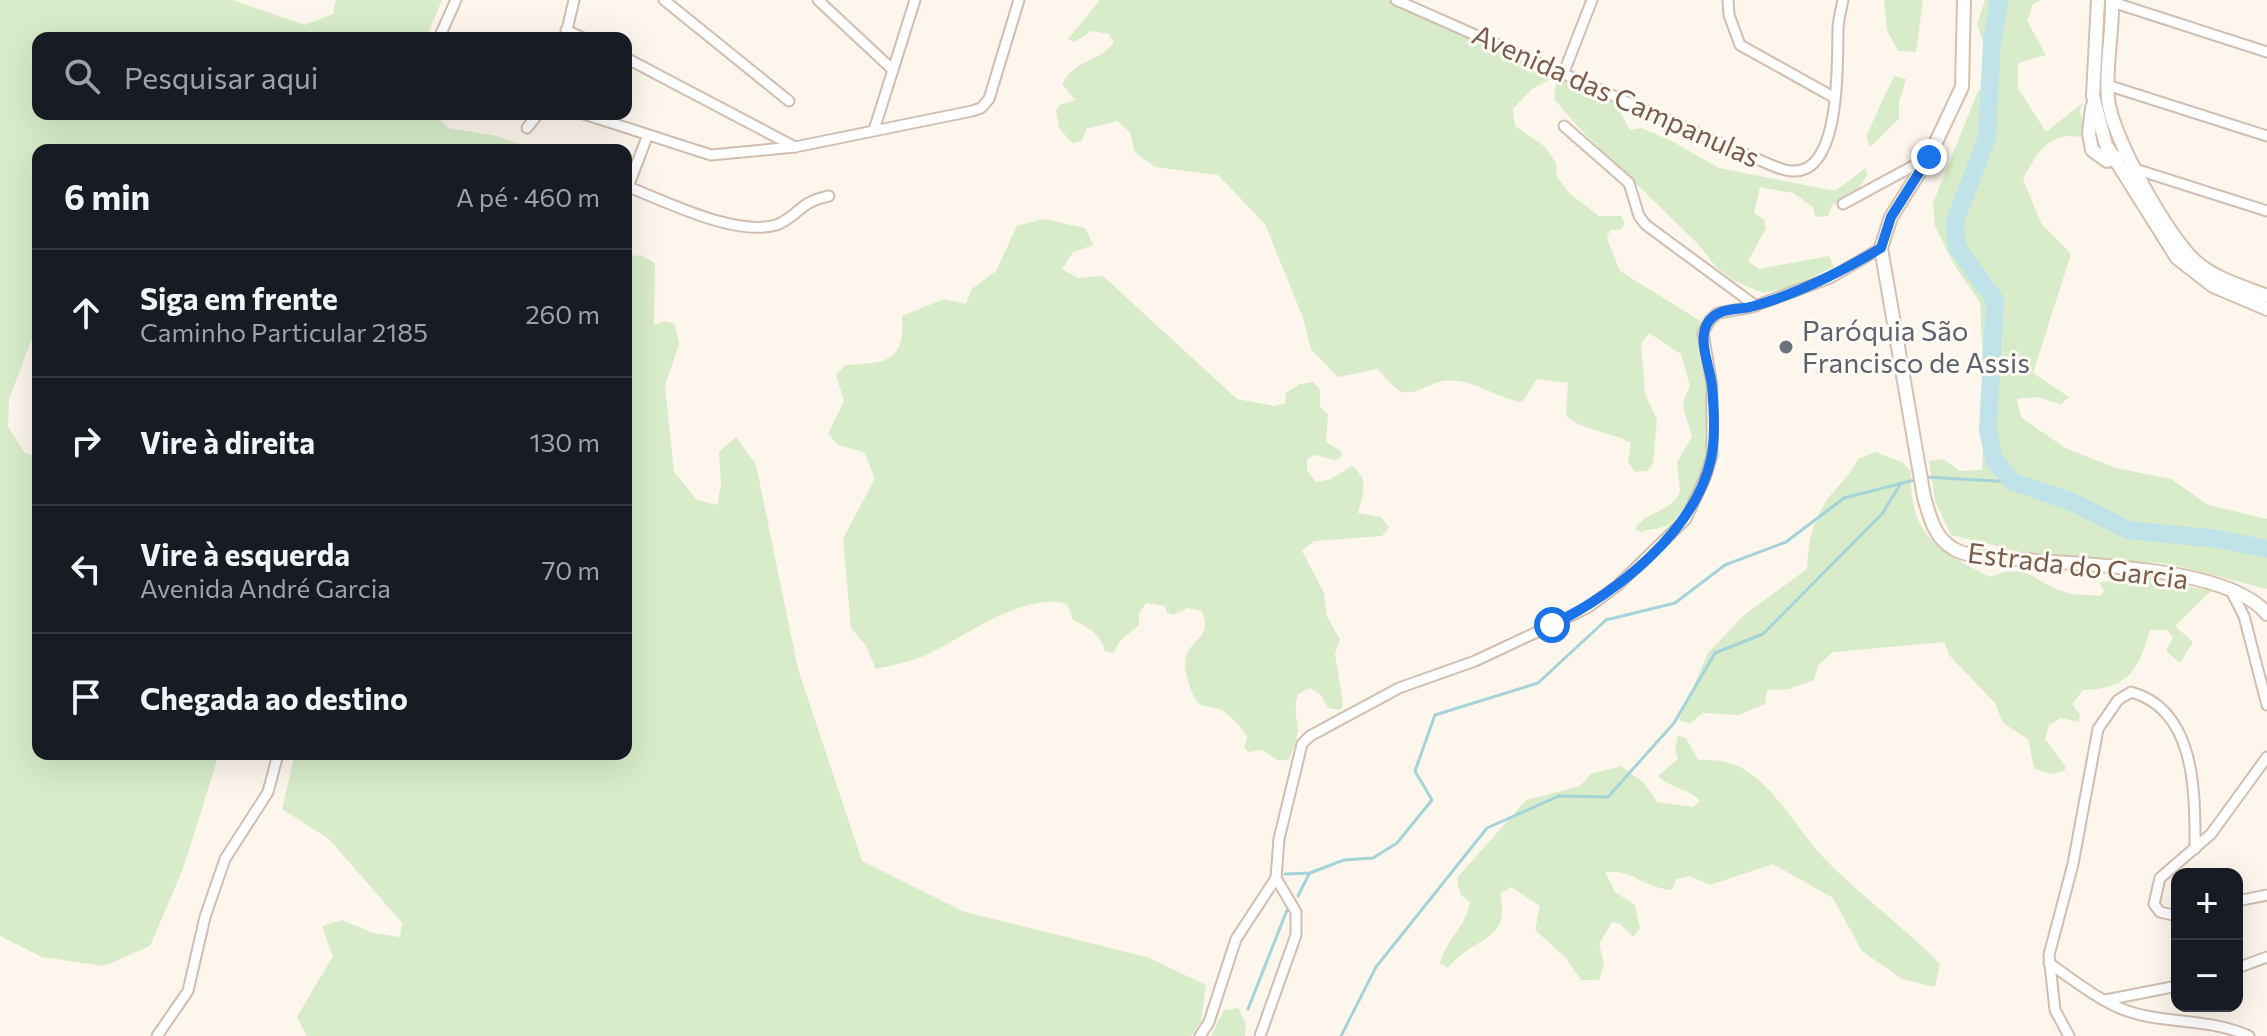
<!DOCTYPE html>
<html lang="pt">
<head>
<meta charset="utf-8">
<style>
  :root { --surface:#171b24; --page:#242831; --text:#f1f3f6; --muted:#9ea1a6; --line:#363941 }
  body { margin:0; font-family:Commissioner,sans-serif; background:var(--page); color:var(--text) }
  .controls { position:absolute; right:24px; bottom:24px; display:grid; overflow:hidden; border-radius:16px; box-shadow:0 8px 32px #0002 }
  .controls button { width:72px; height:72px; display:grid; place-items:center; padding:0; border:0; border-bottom:2px solid var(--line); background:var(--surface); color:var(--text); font:40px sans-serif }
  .stop { position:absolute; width:24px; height:24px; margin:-18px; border:6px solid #1a73e8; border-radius:50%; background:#fff }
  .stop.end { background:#1a73e8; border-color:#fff; box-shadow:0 2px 8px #0008 }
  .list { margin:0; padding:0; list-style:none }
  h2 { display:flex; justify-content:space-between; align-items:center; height:104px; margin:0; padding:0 32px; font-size:34px }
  h2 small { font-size:26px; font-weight:400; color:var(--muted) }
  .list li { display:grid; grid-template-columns:52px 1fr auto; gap:24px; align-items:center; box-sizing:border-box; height:128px; padding:0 32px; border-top:2px solid var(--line) }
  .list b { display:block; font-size:30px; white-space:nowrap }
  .list p { margin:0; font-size:26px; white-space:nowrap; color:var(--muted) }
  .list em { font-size:26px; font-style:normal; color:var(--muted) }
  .icon { flex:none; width:44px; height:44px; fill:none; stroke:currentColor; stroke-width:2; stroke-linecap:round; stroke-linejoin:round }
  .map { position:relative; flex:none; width:2267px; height:1036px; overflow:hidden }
  .search { position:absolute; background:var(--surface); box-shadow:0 8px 32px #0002; left:32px; top:32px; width:600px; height:88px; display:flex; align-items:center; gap:20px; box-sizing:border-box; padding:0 28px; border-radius:16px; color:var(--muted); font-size:30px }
  .panel { position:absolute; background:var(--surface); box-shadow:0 8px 32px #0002; left:32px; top:144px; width:600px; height:616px; border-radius:16px }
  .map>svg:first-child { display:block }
  .green { fill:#d8ecc9 }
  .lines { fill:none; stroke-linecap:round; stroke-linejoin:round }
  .stream { stroke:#a5d3da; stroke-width:3 }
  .river { stroke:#bfe3e8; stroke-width:18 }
  .street-casing { stroke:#d1beb0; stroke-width:13 }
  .secondary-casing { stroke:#d6c0b0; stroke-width:16 }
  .street { stroke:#fff; stroke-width:9 }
  .secondary { stroke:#fff; stroke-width:12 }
  .route { stroke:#1a73e8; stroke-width:10 }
  .worship-dot { fill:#6b7280; stroke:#fffaf3; stroke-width:3 }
  .labels { text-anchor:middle; stroke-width:6; stroke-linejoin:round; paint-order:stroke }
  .street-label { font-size:28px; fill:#7a5c4d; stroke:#fffaf3 }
  .worship-label { font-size:28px; fill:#5b616d; stroke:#fffaf3; text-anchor:start }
</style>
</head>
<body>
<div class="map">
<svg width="2267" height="1036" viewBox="0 0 2267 1036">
  <rect width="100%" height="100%" fill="#fdf6ec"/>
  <g class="green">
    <polygon points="0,0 232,0 305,25 333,14 336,0 442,0 426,38 38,38 38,114 435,114 448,128 497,136 537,150 38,150 38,323 9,399 8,427 25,453 38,457 38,754 219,754 183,869 150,946 104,966 42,957 0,936"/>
    <path d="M1100 0H1388L1549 72 1550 79 1532 89 1513 109 1515 126 1544 146 1556 163 1557 177 1569 193 1599 216H1621L1625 224 1620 230H1610L1607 238 1620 271 1702 322 1708 386 1705 438 1709 440C1708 463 1689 516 1666 526 1659 529 1649 529 1641 532L1635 529C1647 509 1672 513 1680 491L1677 463 1692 436C1688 414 1676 409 1690 387L1681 354 1649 333 1641 343 1645 394 1657 420 1653 463 1647 471 1635 472 1628 462 1631 443C1612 432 1581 430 1566 416L1568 383 1537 379 1522 402C1495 398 1472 377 1443 381 1430 383 1413 397 1400 391 1392 387 1384 375 1377 369L1338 377 1311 349 1303 318 1265 224 1218 175 1155 167 1135 153 1130 132 1117 121 1086 129 1082 141 1072 143 1059 128 1056 110 1059 105 1075 100 1062 84C1077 57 1095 65 1114 43L1109 34 1092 31 1074 42 1068 39Z"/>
    <polygon points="1884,0 1923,0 1916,52 1898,51 1887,30"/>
    <path d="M1985 0H2041L2033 4 2027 21 2046 55 2018 63V88L2046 132 2083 103 2080 111 2085 132 2080 137C2048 131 2036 155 2023 179L2041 223 2071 254 2033 373 2069 397 2061 404 2036 397 2017 399 2021 417 2065 448 2116 468 2171 479 2208 505 2267 519V589L2170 564 2017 551 1951 535 1935 501 1929 461 1943 459 1960 471 1982 470 1985 408 1980 302 1953 263 1935 226 1933 203 1978 91 1999 82 1977 25Z"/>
    <polygon points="1894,76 1906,79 1899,102 1899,119 1870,147 1866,136"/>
    <polygon points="1563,79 1587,90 1606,85 1630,130 1641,128 1668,139 1719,168 1835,191 1866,168 1867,175 1856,193 1832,205 1828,216 1815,217 1813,207 1793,193 1760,187 1754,213 1764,220 1766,228 1748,261 1759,269 1829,256 1834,267 1788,288 1763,293 1733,280 1717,268 1698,244 1579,128 1554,99 1556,81"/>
    <path d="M1044 219 1085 228 1093 245 1073 252 1062 269 1078 278 1103 276 1237 399 1274 406 1285 403 1286 393 1300 384 1313 382 1320 389V406L1328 415 1326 442 1341 451 1342 456 1336 460 1314 455 1307 459V471L1316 482 1331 479 1352 466C1370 481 1363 492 1358 513L1381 517 1389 527 1382 536 1314 541 1302 551 1324 593 1327 617 1340 639 1335 654 1343 704 1340 710 1328 708 1320 694 1310 688 1298 694C1290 723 1307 723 1289 759L1280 761 1262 750 1248 752 1244 747 1247 737C1240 726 1232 716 1221 710 1211 705 1200 710 1194 697 1190 688 1184 670 1185 660 1189 638 1213 641 1202 611L1188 608 1173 615 1167 612 1165 606 1146 603 1139 614V625L1121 640 1113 653 1105 651C1100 633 1089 628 1073 620L1067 604C1024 591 962 639 924 656 909 662 892 665 876 669L866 646 851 628 843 539 875 478 864 452 838 445 828 434 844 401 836 375 845 365C886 362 905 364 902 316L944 299 966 304 972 289 996 271 1017 226Z"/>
    <polygon points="641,255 655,263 654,325 664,321 675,324 679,345 665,385 674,472 697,500 717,505 721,485 719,452 736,437 756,465 798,669 862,861 965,912 1147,957 1206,985 1201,1022 1191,1036 307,1036 297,1017 333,956 322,926 342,920 373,933 400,937 402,923 329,839 282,809 295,754 626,754 626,257"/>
    <path d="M1875 452 1902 462 1911 471C1909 538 1939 550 1990 577 2029 561 2035 584 2068 593 2079 596 2089 594 2100 596L2104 590 2099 582 2123 581 2133 576 2211 591 2175 626 2193 642 2180 663 2166 651 2173 637 2167 630H2150C2138 670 2129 689 2083 690L2072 704 2080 715 2079 722 2060 718 2049 725 2045 739 2066 767 2064 771 2050 774 2034 768 2028 739 2003 723 1995 703 1949 655 1944 642 1833 652 1818 665 1814 680 1789 689 1767 690 1765 704 1739 715 1702 713 1690 724 1679 720 1708 653 1744 615 1807 569C1808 546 1811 526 1823 506 1833 489 1849 478 1858 459Z"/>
    <path d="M1678 736 1686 738 1698 760C1713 759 1733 762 1745 770 1778 791 1797 829 1823 857 1859 895 1903 926 1940 964L1935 987 1902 979 1862 951 1833 898 1773 864 1710 885 1690 876 1676 879 1672 890C1640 887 1635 869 1605 872L1615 892 1635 905 1640 928 1633 937 1620 924 1612 922 1599 944 1604 963 1599 980H1581L1566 958 1535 930 1540 906 1511 887 1500 894C1511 944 1475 934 1448 968L1440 964C1445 940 1467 926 1470 902L1460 894 1457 878 1526 800 1580 786 1591 774 1621 766 1644 783 1657 802 1693 807 1700 801C1689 788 1671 789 1658 776L1678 759 1675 749Z"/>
    <polygon points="1238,1008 1246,1023 1245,1036 1211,1036 1224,1010"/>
  </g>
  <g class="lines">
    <g class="stream">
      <polyline points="1925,477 2013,482"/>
      <polyline points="1285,874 1310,873 1344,860 1373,858 1397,843 1432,800 1415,771 1435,715 1538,683 1606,620 1675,603 1725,565 1786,542 1844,498 1918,479"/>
      <polyline points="1298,896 1309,874"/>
      <polyline points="1248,1009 1287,910"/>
      <polyline points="1341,1036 1376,967 1487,828 1559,796 1608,797 1674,723 1715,653 1763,634 1882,514 1901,483"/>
    </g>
    <polyline class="river" points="1999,0 1992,43 1987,138 1955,221 1957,247 1995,300 1988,429 1994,460 2013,482 2072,502 2128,530 2218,539 2267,549"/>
    <defs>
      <g id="street">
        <polyline points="664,0 789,101"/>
        <polyline points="818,0 893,70"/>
        <path d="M1396 0 1752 157C1764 161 1780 171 1792 171 1842 175 1837 60 1838 30 1838 20 1841 10 1843 0"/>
        <polyline points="1728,0 1729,15 1740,45 1835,98"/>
        <polyline points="2112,2 2267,52"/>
        <polyline points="566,30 583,38"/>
        <polyline points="439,38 456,0"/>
        <polyline points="565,38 574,0"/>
        <polyline points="626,58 795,147"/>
        <polyline points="1564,72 1592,0"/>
        <polyline points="2107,85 2267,136"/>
        <polyline points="584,114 711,155 795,147 972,111 981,108 989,99 1019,0"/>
        <polyline points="1564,126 1629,183 1639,216 1646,225 1756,306"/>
        <polyline points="527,128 538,114"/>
        <polyline points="874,130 915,0"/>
        <polyline points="2135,169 2267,211"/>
        <path d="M626 186C665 201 735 237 776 225 797 218 798 202 829 196"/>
        <polyline points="628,187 647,137"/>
        <polyline points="1843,204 1924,160"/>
        <polyline points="2230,589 2244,616 2267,705"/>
        <polyline points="2237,901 2267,895"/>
        <polyline points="2177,916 2160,912 2154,904 2160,878 2211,834 2267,757"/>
        <path d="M2049 963C2079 984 2110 1010 2146 1016 2182 1023 2216 1021 2249 1036"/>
        <polyline points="2237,968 2267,957"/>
        <polyline points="2106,1000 2177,986"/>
        <polyline points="157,1036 188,991 205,917 225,859 268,792 278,754"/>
        <polyline points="1200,1036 1209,1022 1236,939 1276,878 1279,839 1302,744 1310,736 1399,688 1475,661 1552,625 1587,608 1617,586 1686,519 1705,478 1712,456 1712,385 1703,333 1710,320 1718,313 1752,307 1830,278 1881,248"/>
        <polyline points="1260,1036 1296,935 1296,912 1276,878"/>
        <path d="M2069 1036 2055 1010 2049 955 2073 864 2098 729 2118 700 2131 692C2197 710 2195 795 2195 849"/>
      </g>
      <g id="secondary">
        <path d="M1964 0 1962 87 1929 157 1891 217 1881 248 1924 497C1930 517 1934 538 1954 549 1969 558 1997 557 2014 559 2075 565 2228 565 2267 614"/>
        <polyline points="2098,0 2093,96 2106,145 2177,258 2213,286 2267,309"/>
        <path d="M2112 0C2113 33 2105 66 2108 99 2111 135 2168 237 2195 261 2215 279 2242 286 2267 296"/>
        <polyline points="2092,107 2089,134 2092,150 2107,161 2117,157"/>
      </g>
    </defs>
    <use href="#street" class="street-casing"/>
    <use href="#secondary" class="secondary-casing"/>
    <use href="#street" class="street"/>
    <use href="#secondary" class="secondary"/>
  </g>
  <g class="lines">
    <path class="route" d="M1552 625C1616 593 1695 532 1711 459 1716 437 1714 408 1712 386 1710 366 1696 338 1709 321 1721 306 1738 311 1754 306 1800 293 1841 272 1881 248L1891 217 1929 157"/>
  </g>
  <circle class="worship-dot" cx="1786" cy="347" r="8"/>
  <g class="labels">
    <g class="street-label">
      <text transform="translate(1616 96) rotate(24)" y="10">Avenida das Campanulas</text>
      <text transform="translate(2078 566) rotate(7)" y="10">Estrada do Garcia</text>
    </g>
    <g class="worship-label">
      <text x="1802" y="341">Paróquia São<tspan x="1802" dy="32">Francisco de Assis</tspan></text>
    </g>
  </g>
</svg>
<div class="controls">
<button>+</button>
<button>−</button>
</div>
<div class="stop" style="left:1552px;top:625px"></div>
<div class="stop end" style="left:1929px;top:157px"></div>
<div class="search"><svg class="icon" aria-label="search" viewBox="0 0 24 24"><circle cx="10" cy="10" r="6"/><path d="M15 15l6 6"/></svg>Pesquisar aqui</div>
<section class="panel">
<h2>6 min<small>A pé · 460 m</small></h2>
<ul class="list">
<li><svg class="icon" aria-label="ahead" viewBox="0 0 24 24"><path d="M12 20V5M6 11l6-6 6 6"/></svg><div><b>Siga em frente</b><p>Caminho Particular 2185</p></div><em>260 m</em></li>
<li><svg class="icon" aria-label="right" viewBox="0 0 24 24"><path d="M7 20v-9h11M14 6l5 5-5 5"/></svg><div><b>Vire à direita</b></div><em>130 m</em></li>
<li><svg class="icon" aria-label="left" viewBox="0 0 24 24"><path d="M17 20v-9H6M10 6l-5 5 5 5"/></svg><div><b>Vire à esquerda</b><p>Avenida André Garcia</p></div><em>70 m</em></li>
<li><svg class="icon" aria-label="arrive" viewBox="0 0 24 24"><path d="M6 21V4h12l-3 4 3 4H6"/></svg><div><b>Chegada ao destino</b></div></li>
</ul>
</section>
</div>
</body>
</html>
